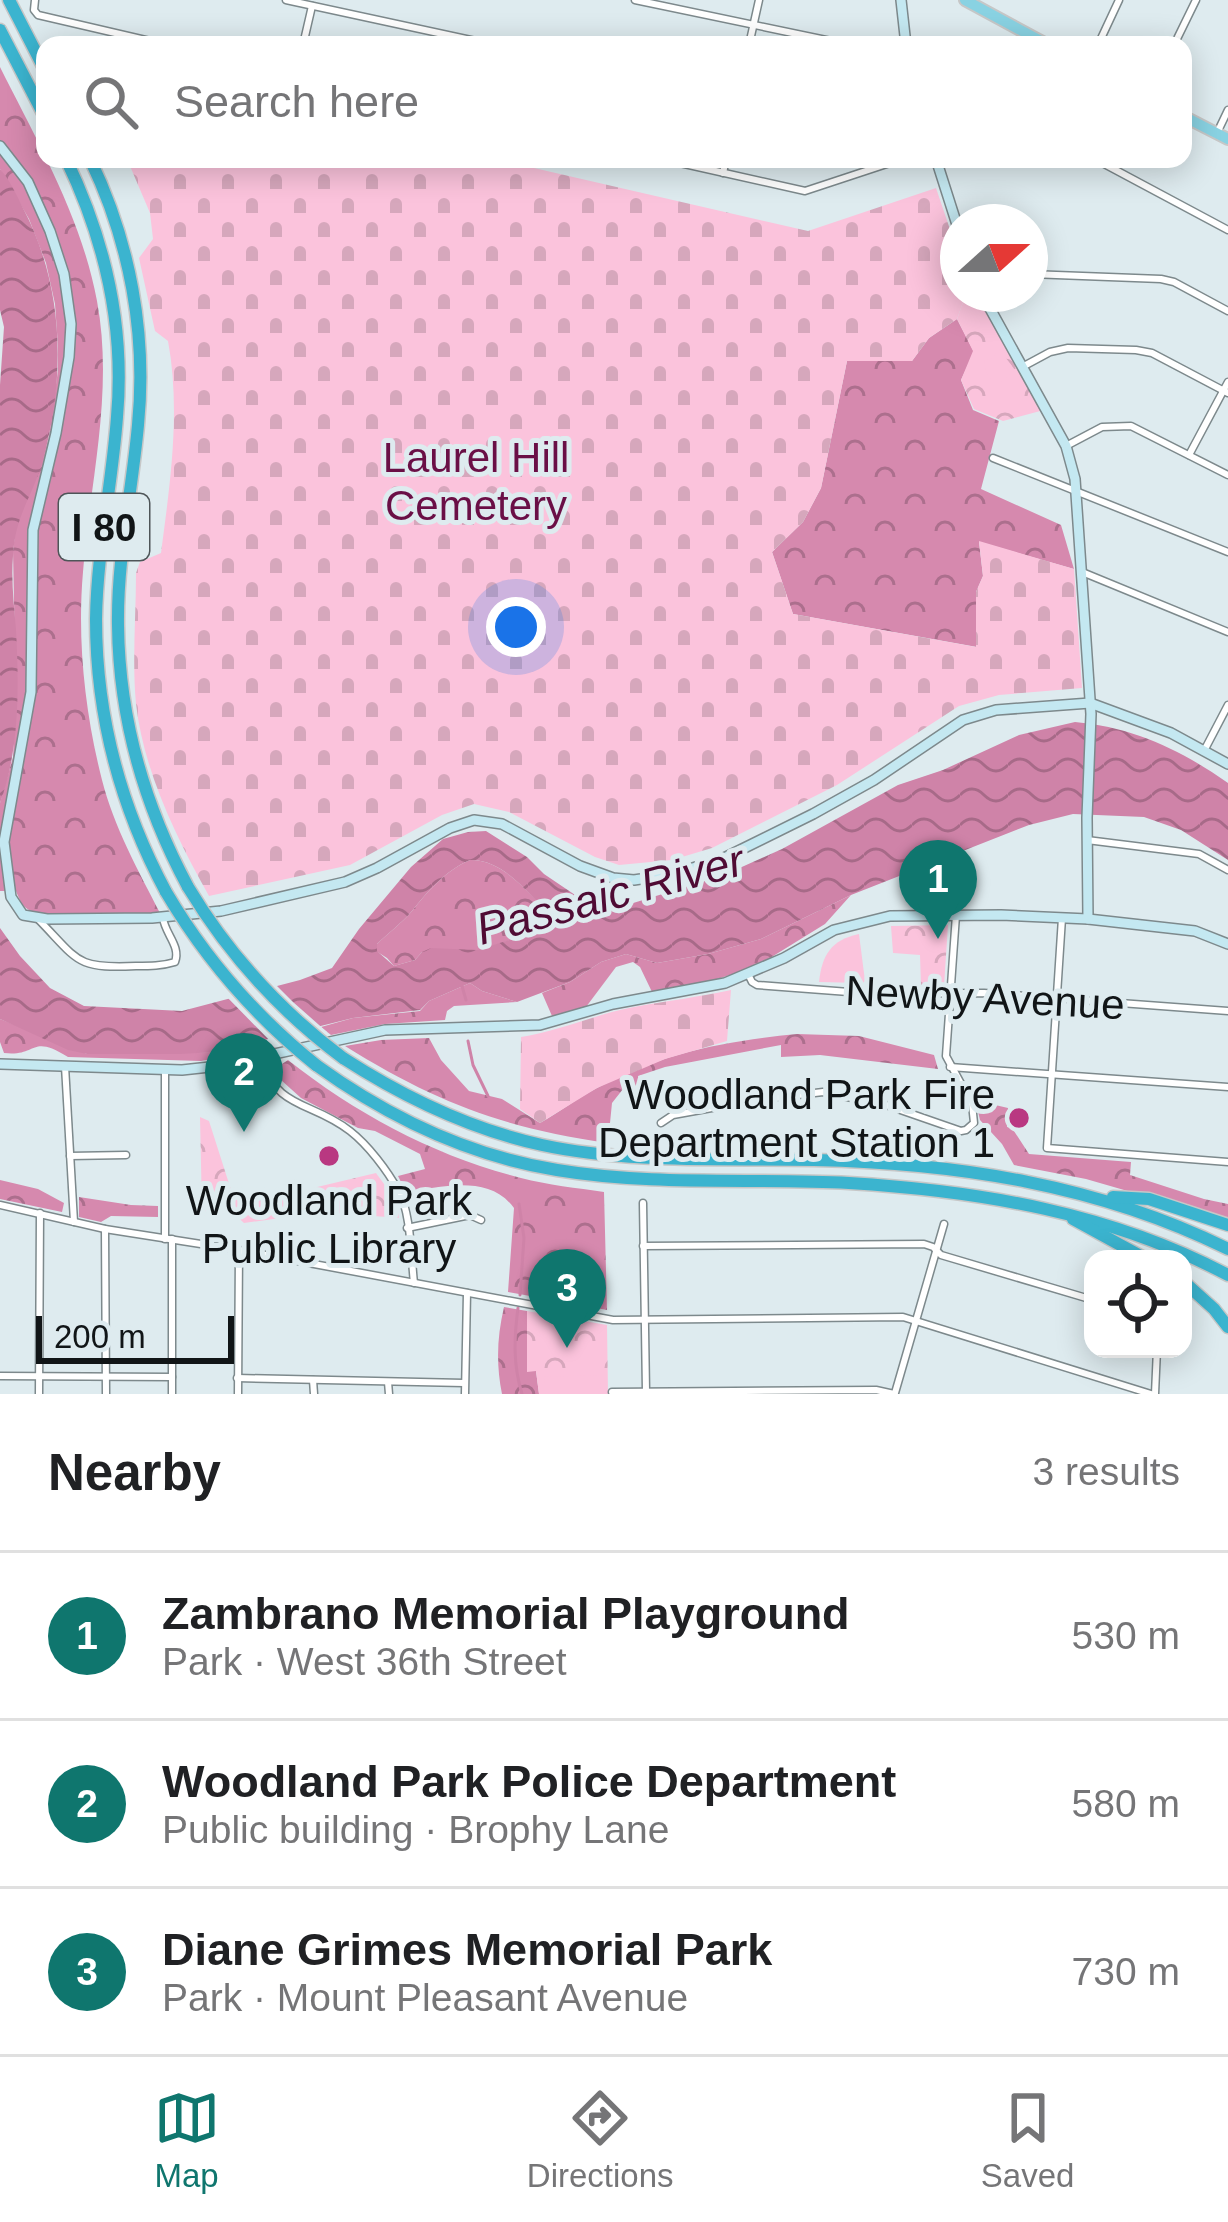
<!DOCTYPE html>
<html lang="en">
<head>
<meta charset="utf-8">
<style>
  :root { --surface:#fff; --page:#f2f2f2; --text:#202124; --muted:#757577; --line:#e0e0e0; --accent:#0f766e }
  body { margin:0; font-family:Arial,sans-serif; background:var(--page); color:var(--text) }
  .controls { position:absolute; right:36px; bottom:36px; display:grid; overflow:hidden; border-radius:24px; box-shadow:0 6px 30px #0003 }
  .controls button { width:108px; height:108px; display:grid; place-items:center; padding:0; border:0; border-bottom:3px solid var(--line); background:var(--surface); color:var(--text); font:60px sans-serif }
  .compass { position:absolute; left:940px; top:204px; width:108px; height:108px; border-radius:50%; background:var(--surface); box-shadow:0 6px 30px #0003; rotate:69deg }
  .scale { position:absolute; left:36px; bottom:30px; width:198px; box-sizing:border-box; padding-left:12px; border:6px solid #111517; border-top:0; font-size:33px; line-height:42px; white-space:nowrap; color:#111517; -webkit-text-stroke:9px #deebef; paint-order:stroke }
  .you { position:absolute; left:516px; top:627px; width:42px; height:42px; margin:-30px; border:9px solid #fff; border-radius:50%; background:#1a73e8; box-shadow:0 0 0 18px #1a73e833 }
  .badge { display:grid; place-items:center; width:78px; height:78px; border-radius:50%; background:var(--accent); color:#fff; font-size:39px; font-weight:700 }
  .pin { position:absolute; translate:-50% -99px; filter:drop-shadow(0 3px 6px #0008) }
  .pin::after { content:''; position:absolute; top:63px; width:42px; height:36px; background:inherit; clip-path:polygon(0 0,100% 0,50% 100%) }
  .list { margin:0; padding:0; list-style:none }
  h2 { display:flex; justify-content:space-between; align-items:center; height:156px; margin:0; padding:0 48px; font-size:51px }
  h2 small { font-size:39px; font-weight:400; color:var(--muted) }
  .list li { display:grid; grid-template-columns:78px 1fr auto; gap:36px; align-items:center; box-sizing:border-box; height:168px; padding:0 48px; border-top:3px solid var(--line) }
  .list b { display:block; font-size:45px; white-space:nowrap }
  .list p { margin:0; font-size:39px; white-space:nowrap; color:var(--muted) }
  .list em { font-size:39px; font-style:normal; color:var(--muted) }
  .icon { flex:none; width:66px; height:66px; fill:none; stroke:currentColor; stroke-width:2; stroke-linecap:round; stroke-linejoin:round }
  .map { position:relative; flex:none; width:1228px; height:1394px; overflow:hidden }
  .search { position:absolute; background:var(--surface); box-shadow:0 6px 30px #0003; left:36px; right:36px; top:36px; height:132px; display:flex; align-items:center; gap:30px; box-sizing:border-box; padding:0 42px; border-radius:24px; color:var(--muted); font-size:45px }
  .sheet { height:660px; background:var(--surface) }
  nav { display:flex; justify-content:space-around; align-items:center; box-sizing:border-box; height:168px; border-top:3px solid var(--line); background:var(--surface); font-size:33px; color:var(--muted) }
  nav a { display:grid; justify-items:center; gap:6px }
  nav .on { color:var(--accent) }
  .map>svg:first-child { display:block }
  .forest { fill:url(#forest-crowns) }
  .cemetery { fill:url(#cemetery-stones) }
  .park { fill:url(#park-crowns) }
  .garden { fill:#fbc3dc }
  .water { fill:url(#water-waves); fill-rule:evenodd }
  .pier { fill:#deebef }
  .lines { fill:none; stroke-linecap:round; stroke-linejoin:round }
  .stream { stroke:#cf83a8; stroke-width:3 }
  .street-casing { stroke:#7d898c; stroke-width:9 }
  .secondary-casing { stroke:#7d898c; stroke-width:12 }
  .primary-casing { stroke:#c6c7c7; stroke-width:14 }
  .highway-casing { stroke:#c6c7c7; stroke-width:15 }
  .street { stroke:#fff; stroke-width:6 }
  .secondary { stroke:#c4e8f1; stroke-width:9 }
  .primary { stroke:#89d2e2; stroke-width:10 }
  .highway { stroke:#3bb4cf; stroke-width:12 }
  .highway-bridge-casing { stroke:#c6c7c7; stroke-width:15; stroke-linecap:butt }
  .highway-bridge { stroke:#3bb4cf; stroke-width:12 }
  .poi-dot { fill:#b93881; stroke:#deebef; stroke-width:4.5 }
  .labels { text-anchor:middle; stroke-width:10; stroke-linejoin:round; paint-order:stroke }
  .shield { fill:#deebef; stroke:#4e5558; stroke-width:3 }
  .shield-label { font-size:39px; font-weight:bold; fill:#111517 }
  .park-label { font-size:42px; fill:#6a0f46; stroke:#deebef }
  .street-label { font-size:42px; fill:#111517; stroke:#deebef }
  .poi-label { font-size:42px; fill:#111517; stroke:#deebef; text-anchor:end }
  .water-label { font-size:45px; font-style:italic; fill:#4f0b34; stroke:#deebef }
</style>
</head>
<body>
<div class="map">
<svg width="1228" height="1394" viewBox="0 0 1228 1394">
  <defs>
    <pattern id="forest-crowns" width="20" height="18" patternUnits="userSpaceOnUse" patternTransform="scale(3)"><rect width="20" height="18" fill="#d689ae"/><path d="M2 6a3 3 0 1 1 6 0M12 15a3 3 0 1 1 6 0" fill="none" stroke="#ac6f8d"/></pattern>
    <pattern id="cemetery-stones" width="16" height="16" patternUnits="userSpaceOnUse" patternTransform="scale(3)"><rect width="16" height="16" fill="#fbc3dc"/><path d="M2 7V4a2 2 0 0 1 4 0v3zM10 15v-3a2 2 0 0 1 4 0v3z" fill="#d6a7bc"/></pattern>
    <pattern id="park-crowns" width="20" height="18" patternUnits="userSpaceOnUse" patternTransform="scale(3)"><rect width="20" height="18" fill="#fbc3dc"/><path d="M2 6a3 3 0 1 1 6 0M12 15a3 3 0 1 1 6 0" fill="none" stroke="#d6a7bc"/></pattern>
    <pattern id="water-waves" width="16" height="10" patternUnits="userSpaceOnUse" patternTransform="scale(3)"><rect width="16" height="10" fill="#cf83a8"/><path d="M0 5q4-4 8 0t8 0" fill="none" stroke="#a76a88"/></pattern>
  </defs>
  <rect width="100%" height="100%" fill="#deebef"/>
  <g class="forest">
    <path d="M0 67C38 143 81 216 97 301 114 392 90 481 83 572 77 641 85 713 102 780 114 827 138 870 160 913 127 913 63 920 34 912 23 909 20 901 16 891H0V803L13 757 16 700 13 551 16 525 40 468 49 437 58 370V346L55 304 46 263 29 219 0 169Z"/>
    <polygon points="957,319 974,352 961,380 973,410 999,421 981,489 1061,525 1074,569 979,542 983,576 976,592 977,647 793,614 772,552 803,522 821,488 847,361 912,361 929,338"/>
    <path d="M470 860C505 859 529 896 554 918V923L544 929 477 951 422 952 415 960 394 966 387 958 376 951 377 944C388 933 402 923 412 911 428 891 446 870 470 860Z"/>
    <polygon points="851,895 825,924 770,958 742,971 705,983 652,992 640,967 633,962 616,967 586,1007 552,1016 542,993 570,982 601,962 626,954 657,963 708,954 761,939"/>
    <polygon points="470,983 482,991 517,1002 454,1006 447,1011 445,1020 385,1024 331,1035 321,1027 353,1018 420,1011 429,1001"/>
    <path d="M0 1019 87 1054 214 1052 266 1040 275 1048 201 1061 68 1057C30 1033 38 1057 4 1053L0 1042Z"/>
    <path d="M797 1034 859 1036 934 1055 938 1069 820 1055 781 1057V1045L665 1067 638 1076 640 1088 623 1089 612 1103 608 1143C503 1128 435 1102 345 1046L381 1040 429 1038 441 1060 469 1091 502 1099 540 1123C560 1112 577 1098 597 1088 661 1053 725 1041 797 1034Z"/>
    <path d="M288 1060C356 1114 437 1157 521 1178 548 1185 577 1188 604 1192L607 1310 508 1292 514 1208C489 1174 442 1187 406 1192L398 1176 425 1169 420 1154 375 1131 358 1128 301 1098 281 1080 279 1066Z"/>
    <polygon points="979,1094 991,1104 1008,1108 1007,1127 1012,1128 1029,1154 1131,1162 1130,1175 1204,1199 1228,1204 1228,1220 1086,1179 1014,1165 1002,1144 980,1120 974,1095"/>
    <polygon points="0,1180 38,1189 64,1203 62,1212 0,1199"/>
    <polygon points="79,1197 131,1205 158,1206 158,1217 111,1216 101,1222 79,1217"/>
    <path d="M504 1307 527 1311V1371H536L539 1394H502C496 1364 497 1337 504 1307Z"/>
  </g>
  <g class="cemetery">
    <path d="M127 159H495L808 231 936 188 958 253V294H966L957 319 929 338 912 361H847L821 488 803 522 772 552 793 614 976 647V592L983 576 979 541 1074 569 1082 688 999 695 959 706 837 785 712 848 672 860 619 865 595 857 509 812 474 804 442 815 350 865 209 896C176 837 144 772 136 704 132 661 136 616 136 573L140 562 161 553C170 484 181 411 168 341L155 331 139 258 153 239 150 213Z"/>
    <path d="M731 990 727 1041 665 1059 597 1088 540 1123 520 1109 521 1037C560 1031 596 1014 634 1007 667 1001 699 997 731 990Z"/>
  </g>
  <g class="park">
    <polygon points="966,294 979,294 1044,410 1003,421 974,409 961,380 973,351 957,319"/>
    <polygon points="948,925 944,986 921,986 920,955 893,953 891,926"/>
    <polygon points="200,1117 209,1121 232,1193 254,1202 376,1173 395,1199 399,1218 324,1212 244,1223 232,1212 202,1211"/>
    <polygon points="527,1311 607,1325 608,1394 539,1394 536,1371 527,1372"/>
  </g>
  <g class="garden">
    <path d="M1005 348 1006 358 1015 370 998 384C988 378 984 373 985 360L993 358 997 351Z"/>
    <path d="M859 934 865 981 863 983 819 982C822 955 831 940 859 934Z"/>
    <polygon points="597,1375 601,1379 600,1394 546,1394 544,1377"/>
  </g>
  <g class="water">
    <path d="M0 169C10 180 16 194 23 208 64 286 66 376 43 460 33 496 15 515 13 556 11 581 14 605 16 629 19 686 20 749 0 803V385L4 327 0 310Z"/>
    <path d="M1075 722C1133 727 1181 750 1228 783V860L1181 830 1144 817 1073 814 1029 825 851 895 761 939 708 954 657 963 626 954 601 962 570 982 517 1002 482 991 470 983 429 1001 420 1010 353 1018 215 1052 181 1054H87L68 1050 0 1019V928L20 956 50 988 84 1006 182 1011 300 980 332 968 359 929 411 867 443 839 468 832 486 831 527 857 544 874 584 901 630 904 724 875 782 849 898 785 943 770 1019 735ZM470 860C505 859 529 896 553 918V923L544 929 477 950 431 948 422 952 415 960 394 966 377 951V944C388 933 402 923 412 911 428 891 446 870 470 860Z"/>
  </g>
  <polygon class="pier" points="271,980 293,1002 327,1032 274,1045 223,993"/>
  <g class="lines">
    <g class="stream">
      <polyline points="462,986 466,1000"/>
      <polyline points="468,1041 473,1065 488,1096"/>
      <polyline points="519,1204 524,1238 520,1295"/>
      <path d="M518 1308C514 1338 513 1365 522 1394"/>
    </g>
    <defs>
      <g id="street">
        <polyline points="35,0 34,10 38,15 167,45"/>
        <polyline points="286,0 494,45"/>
        <polyline points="635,0 850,45"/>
        <polyline points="303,45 312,6"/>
        <polyline points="749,45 759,0"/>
        <polyline points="1098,45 1119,0"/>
        <polyline points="1174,45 1196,0"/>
        <polyline points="1217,133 1228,110"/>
        <polyline points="662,159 805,191 902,159"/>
        <polyline points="1095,159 1228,230"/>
        <polyline points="723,173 726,159"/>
        <polyline points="1030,274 1161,279 1174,282 1228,311"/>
        <polyline points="1024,366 1050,352 1068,348 1136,350 1152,353 1228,393"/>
        <polyline points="1066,446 1102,427 1131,426 1228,475"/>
        <polyline points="1189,455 1228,382"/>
        <polyline points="993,458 1228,552"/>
        <polyline points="1082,572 1228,632"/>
        <polyline points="1205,749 1228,705"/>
        <polyline points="1087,840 1199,854 1228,870"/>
        <polyline points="1062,918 1047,1148 1228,1162"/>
        <path d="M38 919C79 961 75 969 136 966 150 966 162 966 175 962 181 946 165 934 163 918"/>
        <polyline points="748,974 752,982 757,985 875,994 984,993 1228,1011"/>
        <path d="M258 1057C280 1112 310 1100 350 1131 368 1145 387 1170 398 1190 411 1211 411 1257 414 1283"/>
        <polyline points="65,1066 74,1222"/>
        <polyline points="950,1067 1228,1087"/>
        <polyline points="661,1123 673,1115 756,1100 823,1092 886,1105 961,1131 966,1130 974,1123 972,1104 946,1056 956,915"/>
        <polyline points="70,1156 126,1155"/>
        <polyline points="643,1203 646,1391"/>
        <polyline points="0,1205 105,1229 239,1250 613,1320 903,1317 1151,1394"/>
        <polyline points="407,1228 470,1215 481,1220"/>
        <polyline points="105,1229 106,1394"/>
        <polyline points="165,1239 165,1070"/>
        <polyline points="643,1246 924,1244 933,1247 941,1255 1093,1300"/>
        <polyline points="0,1376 172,1377"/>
        <polyline points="237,1378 464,1383"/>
        <polyline points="313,1380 314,1394"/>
        <polyline points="388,1382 389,1394"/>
        <polyline points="612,1392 876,1390 894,1394"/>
        <polyline points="895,1393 944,1224"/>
        <polyline points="39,1394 40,1213"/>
        <polyline points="172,1394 172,1239"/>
        <polyline points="238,1394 239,1250"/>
        <polyline points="465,1394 467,1293"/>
        <polyline points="1155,1394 1157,1349"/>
      </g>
      <g id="secondary">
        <polyline points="901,0 906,45"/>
        <polyline points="0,146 28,182 50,231 64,274 71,324 69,357 56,433 33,530 31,692 4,842 11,897 23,915 47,919 152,918 221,911 345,882 377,868 450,828 474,820 502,824 580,866 613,878 634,880 674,874 724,858 813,814 874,780 963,720 996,710 1090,703 1171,733 1228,764"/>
        <polyline points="936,159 958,228"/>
        <polyline points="982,294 1066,446 1075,479 1091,714 1087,818 1088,919"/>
        <polyline points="0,1064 182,1070 219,1066 385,1030 540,1025 613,1004 725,983 784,958 834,930 890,916 1001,915 1088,919 1195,931 1228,944"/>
      </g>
      <g id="primary">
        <polyline points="965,0 1048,45"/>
        <polyline points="1183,116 1228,139"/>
      </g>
      <g id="highway">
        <polyline points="9,0 45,70"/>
        <polyline points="0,30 45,117"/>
        <path d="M66 159C105 240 125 327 117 417 112 485 97 551 96 619 96 715 121 808 166 892"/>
        <path d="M90 159C130 242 147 334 138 425 132 492 117 558 118 625 119 718 144 805 188 887"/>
        <path d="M343 1058C405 1098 469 1129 542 1145 630 1164 724 1158 814 1160 957 1163 1099 1185 1228 1249"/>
        <path d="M316 1065C388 1117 470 1156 557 1170 653 1186 752 1178 849 1183 981 1191 1111 1213 1228 1275"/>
        <polyline points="1113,1197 1149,1199 1228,1225"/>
        <polyline points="1073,1219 1146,1259"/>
        <polyline points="1183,1281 1214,1309 1228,1327"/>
      </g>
    </defs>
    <use href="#street" class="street-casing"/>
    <use href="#secondary" class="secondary-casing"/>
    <use href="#primary" class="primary-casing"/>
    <use href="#highway" class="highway-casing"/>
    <use href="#street" class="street"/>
    <use href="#secondary" class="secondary"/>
    <use href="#primary" class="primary"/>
    <use href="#highway" class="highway"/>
    <defs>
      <g id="highway-bridge">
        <path d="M188 887C229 955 280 1011 343 1058"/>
        <path d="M166 892C206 960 255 1016 316 1065"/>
      </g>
    </defs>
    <use href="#highway-bridge" class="highway-bridge-casing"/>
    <use href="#highway-bridge" class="highway-bridge"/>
  </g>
  <g class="poi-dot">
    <circle cx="1019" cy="1118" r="12"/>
    <circle cx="329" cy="1156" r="12"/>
  </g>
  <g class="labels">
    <rect class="shield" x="59" y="494" width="90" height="66" rx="9"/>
    <g class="shield-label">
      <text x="104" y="541">I 80</text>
    </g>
    <g class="park-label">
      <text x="476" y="472">Laurel Hill<tspan x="476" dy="48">Cemetery</tspan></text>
    </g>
    <g class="street-label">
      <text transform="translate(985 997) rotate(3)" y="15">Newby Avenue</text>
    </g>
    <g class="poi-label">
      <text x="995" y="1109">Woodland Park Fire<tspan x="995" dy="48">Department Station 1</tspan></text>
      <text x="329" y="1215" text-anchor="middle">Woodland Park<tspan x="329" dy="48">Public Library</tspan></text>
    </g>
    <g class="water-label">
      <text transform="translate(610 894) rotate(-15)" y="16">Passaic River</text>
    </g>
  </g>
</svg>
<div class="controls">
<button><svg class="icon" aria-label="locate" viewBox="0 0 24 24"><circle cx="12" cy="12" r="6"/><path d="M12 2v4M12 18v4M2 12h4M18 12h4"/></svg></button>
</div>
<svg class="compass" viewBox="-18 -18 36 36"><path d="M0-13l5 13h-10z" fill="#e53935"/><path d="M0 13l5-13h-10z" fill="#757577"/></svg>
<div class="scale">200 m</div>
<div class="you"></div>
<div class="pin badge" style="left:938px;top:939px">1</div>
<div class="pin badge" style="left:244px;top:1132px">2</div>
<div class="pin badge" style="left:567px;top:1348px">3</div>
<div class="search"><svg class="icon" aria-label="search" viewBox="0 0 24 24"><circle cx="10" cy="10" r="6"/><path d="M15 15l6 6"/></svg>Search here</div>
</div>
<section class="sheet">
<h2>Nearby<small>3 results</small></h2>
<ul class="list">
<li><span class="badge">1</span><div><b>Zambrano Memorial Playground</b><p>Park · West 36th Street</p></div><em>530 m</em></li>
<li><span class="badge">2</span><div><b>Woodland Park Police Department</b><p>Public building · Brophy Lane</p></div><em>580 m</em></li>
<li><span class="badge">3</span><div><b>Diane Grimes Memorial Park</b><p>Park · Mount Pleasant Avenue</p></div><em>730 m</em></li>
</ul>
</section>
<nav>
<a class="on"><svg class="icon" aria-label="map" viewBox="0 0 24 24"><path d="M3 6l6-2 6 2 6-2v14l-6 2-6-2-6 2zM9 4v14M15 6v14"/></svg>Map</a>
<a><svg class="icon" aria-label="directions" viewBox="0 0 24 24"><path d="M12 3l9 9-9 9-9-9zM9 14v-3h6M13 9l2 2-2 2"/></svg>Directions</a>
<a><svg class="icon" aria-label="saved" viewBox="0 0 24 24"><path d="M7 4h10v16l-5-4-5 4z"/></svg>Saved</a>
</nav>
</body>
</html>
